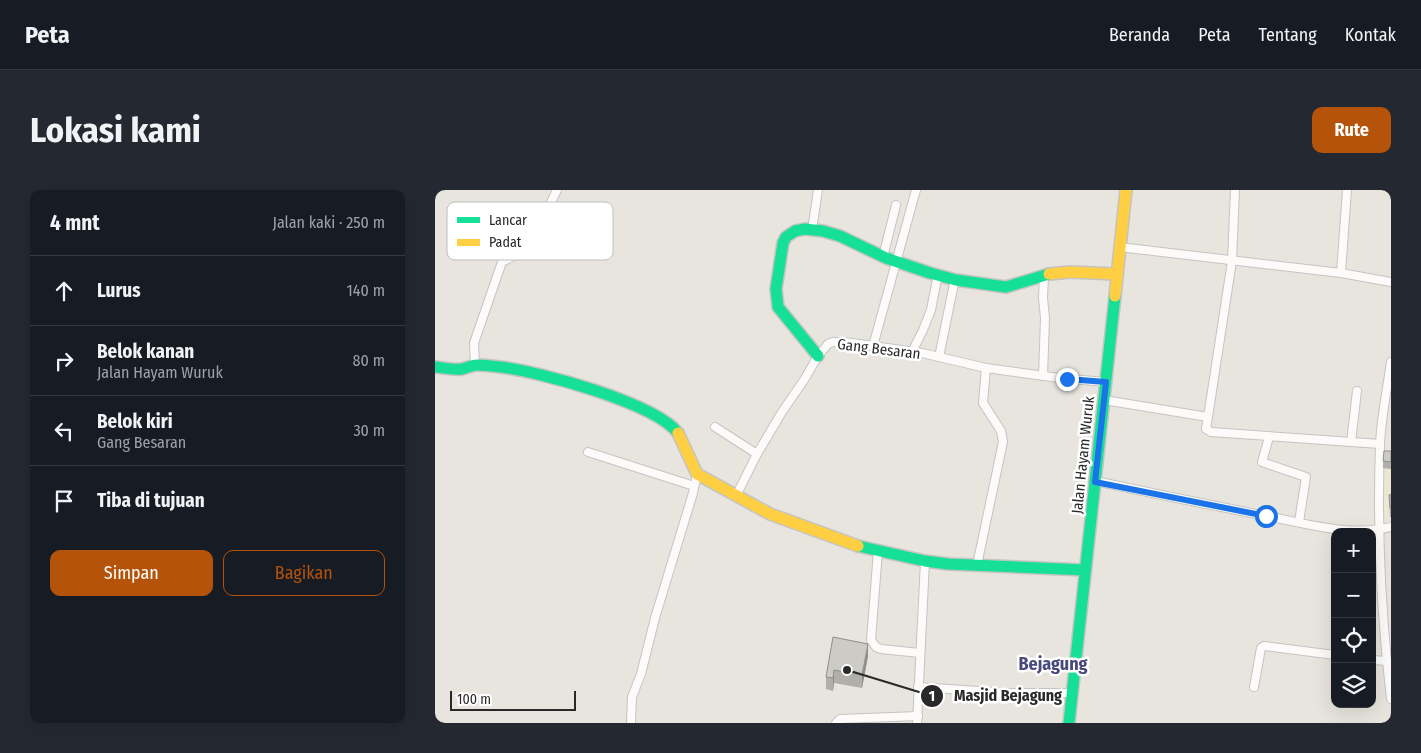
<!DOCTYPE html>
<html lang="id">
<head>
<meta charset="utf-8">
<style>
  :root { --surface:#171b24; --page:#242831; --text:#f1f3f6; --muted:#9ea1a6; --line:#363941; --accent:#b45309 }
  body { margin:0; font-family:"Fira Sans Condensed",sans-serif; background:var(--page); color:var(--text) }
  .controls { position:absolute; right:15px; bottom:15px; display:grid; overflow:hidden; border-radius:10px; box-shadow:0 5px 20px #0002 }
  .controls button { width:45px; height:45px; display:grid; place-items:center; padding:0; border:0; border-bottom:1px solid var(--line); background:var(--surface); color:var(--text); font:25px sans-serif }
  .scale { position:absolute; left:15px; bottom:12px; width:126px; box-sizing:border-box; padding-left:5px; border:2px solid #292929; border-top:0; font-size:14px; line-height:18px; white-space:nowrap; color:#292929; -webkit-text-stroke:4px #fff; paint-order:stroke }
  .stop { position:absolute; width:15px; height:15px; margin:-11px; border:4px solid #1a73e8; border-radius:50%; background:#fff }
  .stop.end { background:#1a73e8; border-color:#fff; box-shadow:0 1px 5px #0008 }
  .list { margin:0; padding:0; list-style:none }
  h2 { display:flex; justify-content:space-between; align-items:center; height:65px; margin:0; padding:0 20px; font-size:21px }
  h2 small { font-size:16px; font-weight:400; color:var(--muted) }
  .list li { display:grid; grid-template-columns:32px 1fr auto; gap:15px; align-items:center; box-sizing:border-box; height:70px; padding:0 20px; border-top:1px solid var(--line) }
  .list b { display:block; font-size:19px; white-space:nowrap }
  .list p { margin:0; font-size:16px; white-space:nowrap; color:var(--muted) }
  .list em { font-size:16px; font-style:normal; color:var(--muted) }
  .actions { display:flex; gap:10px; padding:15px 20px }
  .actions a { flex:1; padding:11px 0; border:1px solid var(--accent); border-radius:10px; text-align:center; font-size:18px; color:var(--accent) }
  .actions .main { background:var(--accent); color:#fff }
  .icon { flex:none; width:28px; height:28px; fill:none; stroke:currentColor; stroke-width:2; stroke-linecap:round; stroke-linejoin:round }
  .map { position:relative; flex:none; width:956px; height:533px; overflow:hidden; border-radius:10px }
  header { display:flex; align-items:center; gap:30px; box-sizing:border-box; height:70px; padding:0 25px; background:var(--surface); border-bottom:1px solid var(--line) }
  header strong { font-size:24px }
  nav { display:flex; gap:28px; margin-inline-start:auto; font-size:18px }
  .intro { display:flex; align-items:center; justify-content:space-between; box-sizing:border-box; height:120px; padding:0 30px }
  h1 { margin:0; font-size:35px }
  .button { padding:12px 22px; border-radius:10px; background:var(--accent); color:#fff; font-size:18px; font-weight:700 }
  main { display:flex; gap:30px; padding:0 30px }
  aside { flex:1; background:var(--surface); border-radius:10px; box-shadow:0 5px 20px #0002 }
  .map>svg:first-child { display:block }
  .education { fill:#ece7d2 }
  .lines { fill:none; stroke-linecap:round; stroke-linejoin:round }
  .street-casing { stroke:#c5c4c4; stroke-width:10 }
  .fast-casing { stroke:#c5c4c4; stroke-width:14 }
  .slow-casing { stroke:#c5c4c4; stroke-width:14 }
  .street { stroke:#fcfbfa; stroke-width:8 }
  .fast { stroke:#16e098; stroke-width:11 }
  .slow { stroke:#ffcf43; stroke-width:11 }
  .wall { fill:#b0afa9 }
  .shaded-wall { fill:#908e8a }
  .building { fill:#cdcbc5; stroke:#908e8a }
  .route { stroke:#1a73e8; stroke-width:6 }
  .labels { text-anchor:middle; stroke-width:5; stroke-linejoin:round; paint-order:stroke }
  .street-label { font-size:15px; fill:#292929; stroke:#fff }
  .quarter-label { font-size:18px; font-weight:bold; fill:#48497c; stroke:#fff }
  .key { fill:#fff; stroke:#bfbfbf; stroke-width:1 }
  .key-label { font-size:14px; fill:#292929 }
  .leader { fill:none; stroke:#292929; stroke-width:2 }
  .callout-dot { fill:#292929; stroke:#fff; stroke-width:2 }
  .mark-label { font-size:15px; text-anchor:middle; font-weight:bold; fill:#fff }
  .callout-label { font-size:16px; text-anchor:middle; font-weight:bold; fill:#292929; stroke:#fff; stroke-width:5; stroke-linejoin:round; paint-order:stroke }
</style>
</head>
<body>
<header>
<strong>Peta</strong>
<nav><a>Beranda</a><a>Peta</a><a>Tentang</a><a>Kontak</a></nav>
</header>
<div class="intro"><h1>Lokasi kami</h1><a class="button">Rute</a></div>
<main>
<aside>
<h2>4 mnt<small>Jalan kaki · 250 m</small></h2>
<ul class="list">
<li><svg class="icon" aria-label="ahead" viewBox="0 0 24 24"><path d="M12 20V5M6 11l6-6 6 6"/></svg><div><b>Lurus</b></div><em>140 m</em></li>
<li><svg class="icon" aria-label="right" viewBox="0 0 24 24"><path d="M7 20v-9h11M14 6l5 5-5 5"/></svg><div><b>Belok kanan</b><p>Jalan Hayam Wuruk</p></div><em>80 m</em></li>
<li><svg class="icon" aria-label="left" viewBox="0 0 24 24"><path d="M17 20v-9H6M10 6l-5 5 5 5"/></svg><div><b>Belok kiri</b><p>Gang Besaran</p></div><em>30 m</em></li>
<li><svg class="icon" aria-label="arrive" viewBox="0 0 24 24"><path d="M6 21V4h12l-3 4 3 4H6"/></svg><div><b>Tiba di tujuan</b></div></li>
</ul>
<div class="actions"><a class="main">Simpan</a><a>Bagikan</a></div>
</aside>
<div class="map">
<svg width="956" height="533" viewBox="0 0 956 533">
  <rect width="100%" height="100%" fill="#e8e5de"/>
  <polygon class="education" points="946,265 956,265 956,328 948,329"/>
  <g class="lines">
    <defs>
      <g id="street">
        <polyline points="377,40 383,0"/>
        <polyline points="684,57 906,83 956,92"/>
        <polyline points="448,67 461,15"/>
        <polyline points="906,83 912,0"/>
        <polyline points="438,156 481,0"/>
        <polyline points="477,162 488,140 496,120 503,84"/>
        <polyline points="504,167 520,89"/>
        <path d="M956 172C952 200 946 228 945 255 942 339 946 425 956 509"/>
        <polyline points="40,175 39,153 67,72 90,60 96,53 122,0"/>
        <polyline points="608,186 610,128 608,108 609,85"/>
        <polyline points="669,210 773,227 771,239 776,242 945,254"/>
        <polyline points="773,227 797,71 800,0"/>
        <polyline points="280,237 322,264"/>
        <polyline points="834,247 827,272 871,287 864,332"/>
        <polyline points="916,252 922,201"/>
        <polyline points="153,262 259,296"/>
        <path d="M660 291C717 303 774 315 832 326 871 334 916 347 956 337"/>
        <polyline points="301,306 322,264 347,222 369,190 383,166 393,154 398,152 410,152 487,163 551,178 624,188 671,192"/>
        <polyline points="443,361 436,450 441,457 446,459 485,463"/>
        <polyline points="542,375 568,252 566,241 548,213 551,178"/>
        <polyline points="937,470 952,471"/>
        <polyline points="483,497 573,503 637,503"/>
        <polyline points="819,497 826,458 829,456 900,465"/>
        <polyline points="196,533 197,507 206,484 220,428 258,303 262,284"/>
        <polyline points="401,533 405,529 483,526"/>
        <polyline points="482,533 490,371"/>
      </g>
      <g id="fast">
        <polyline points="383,166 343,117 341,99 348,53 351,47 360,41 370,39 388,41 405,46 451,68 495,83 521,90 571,97 614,84"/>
        <path d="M0 177C9 178 18 180 27 179 32 178 37 175 42 175 49 175 57 176 65 177 103 181 220 213 243 243"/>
        <polyline points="423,356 490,371 513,374 650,380"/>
        <polyline points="634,533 680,106"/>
      </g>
      <g id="slow">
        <polyline points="614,84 635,82 681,84"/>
        <polyline points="680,106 691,0"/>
        <polyline points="243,243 262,284 335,324 423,356"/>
      </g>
    </defs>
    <use href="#street" class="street-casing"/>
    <use href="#fast" class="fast-casing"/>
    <use href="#slow" class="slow-casing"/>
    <use href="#street" class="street"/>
    <use href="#fast" class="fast"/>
    <use href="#slow" class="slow"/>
  </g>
  <g class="wall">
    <polygon points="956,261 956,279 948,278 948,271"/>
    <polygon points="956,304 956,327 955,327 954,305"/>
    <polygon points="398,447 433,466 427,498 399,493 398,501 391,499 391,487"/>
  </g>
  <g class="shaded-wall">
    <polygon points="433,454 433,466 427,498 427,485"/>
    <polygon points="399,480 399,493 398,501 398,488"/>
  </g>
  <g class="building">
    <polygon points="949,261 956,261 956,272 948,271"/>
    <polygon points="956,304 956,318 955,318 954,305"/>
    <polygon points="398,447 433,454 427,485 399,480 398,488 391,487"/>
  </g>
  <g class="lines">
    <polyline class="route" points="632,189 671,192 660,292 831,326"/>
  </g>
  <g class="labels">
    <g class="street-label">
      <text transform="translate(444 159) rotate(7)" y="5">Gang Besaran</text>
      <text transform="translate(648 265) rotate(-84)" y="5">Jalan Hayam Wuruk</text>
    </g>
    <g class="quarter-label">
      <text x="618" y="480">Bejagung</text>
    </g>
  </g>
  <rect x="12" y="12" width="166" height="58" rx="8" class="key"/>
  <rect x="22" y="27" width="23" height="6" fill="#16e098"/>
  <rect x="22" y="49" width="23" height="7" fill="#ffcf43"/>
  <g class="key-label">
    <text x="54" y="35">Lancar</text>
    <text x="54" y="57">Padat</text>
  </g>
  <path class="leader" d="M412 480L497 506"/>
  <g class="callout-dot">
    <circle cx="412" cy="480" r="5"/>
    <circle cx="497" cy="506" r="12"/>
  </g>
  <g class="mark-label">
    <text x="497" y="511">1</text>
  </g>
  <g class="callout-label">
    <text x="573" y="511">Masjid Bejagung</text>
  </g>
</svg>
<div class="controls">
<button>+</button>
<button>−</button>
<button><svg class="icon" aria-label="locate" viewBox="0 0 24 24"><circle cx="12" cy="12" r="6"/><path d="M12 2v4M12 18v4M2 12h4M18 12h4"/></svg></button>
<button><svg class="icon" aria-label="layers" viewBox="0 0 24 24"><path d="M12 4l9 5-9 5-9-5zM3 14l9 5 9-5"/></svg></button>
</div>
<div class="scale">100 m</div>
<div class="stop" style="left:831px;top:326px"></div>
<div class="stop end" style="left:632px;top:189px"></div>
</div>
</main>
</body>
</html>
